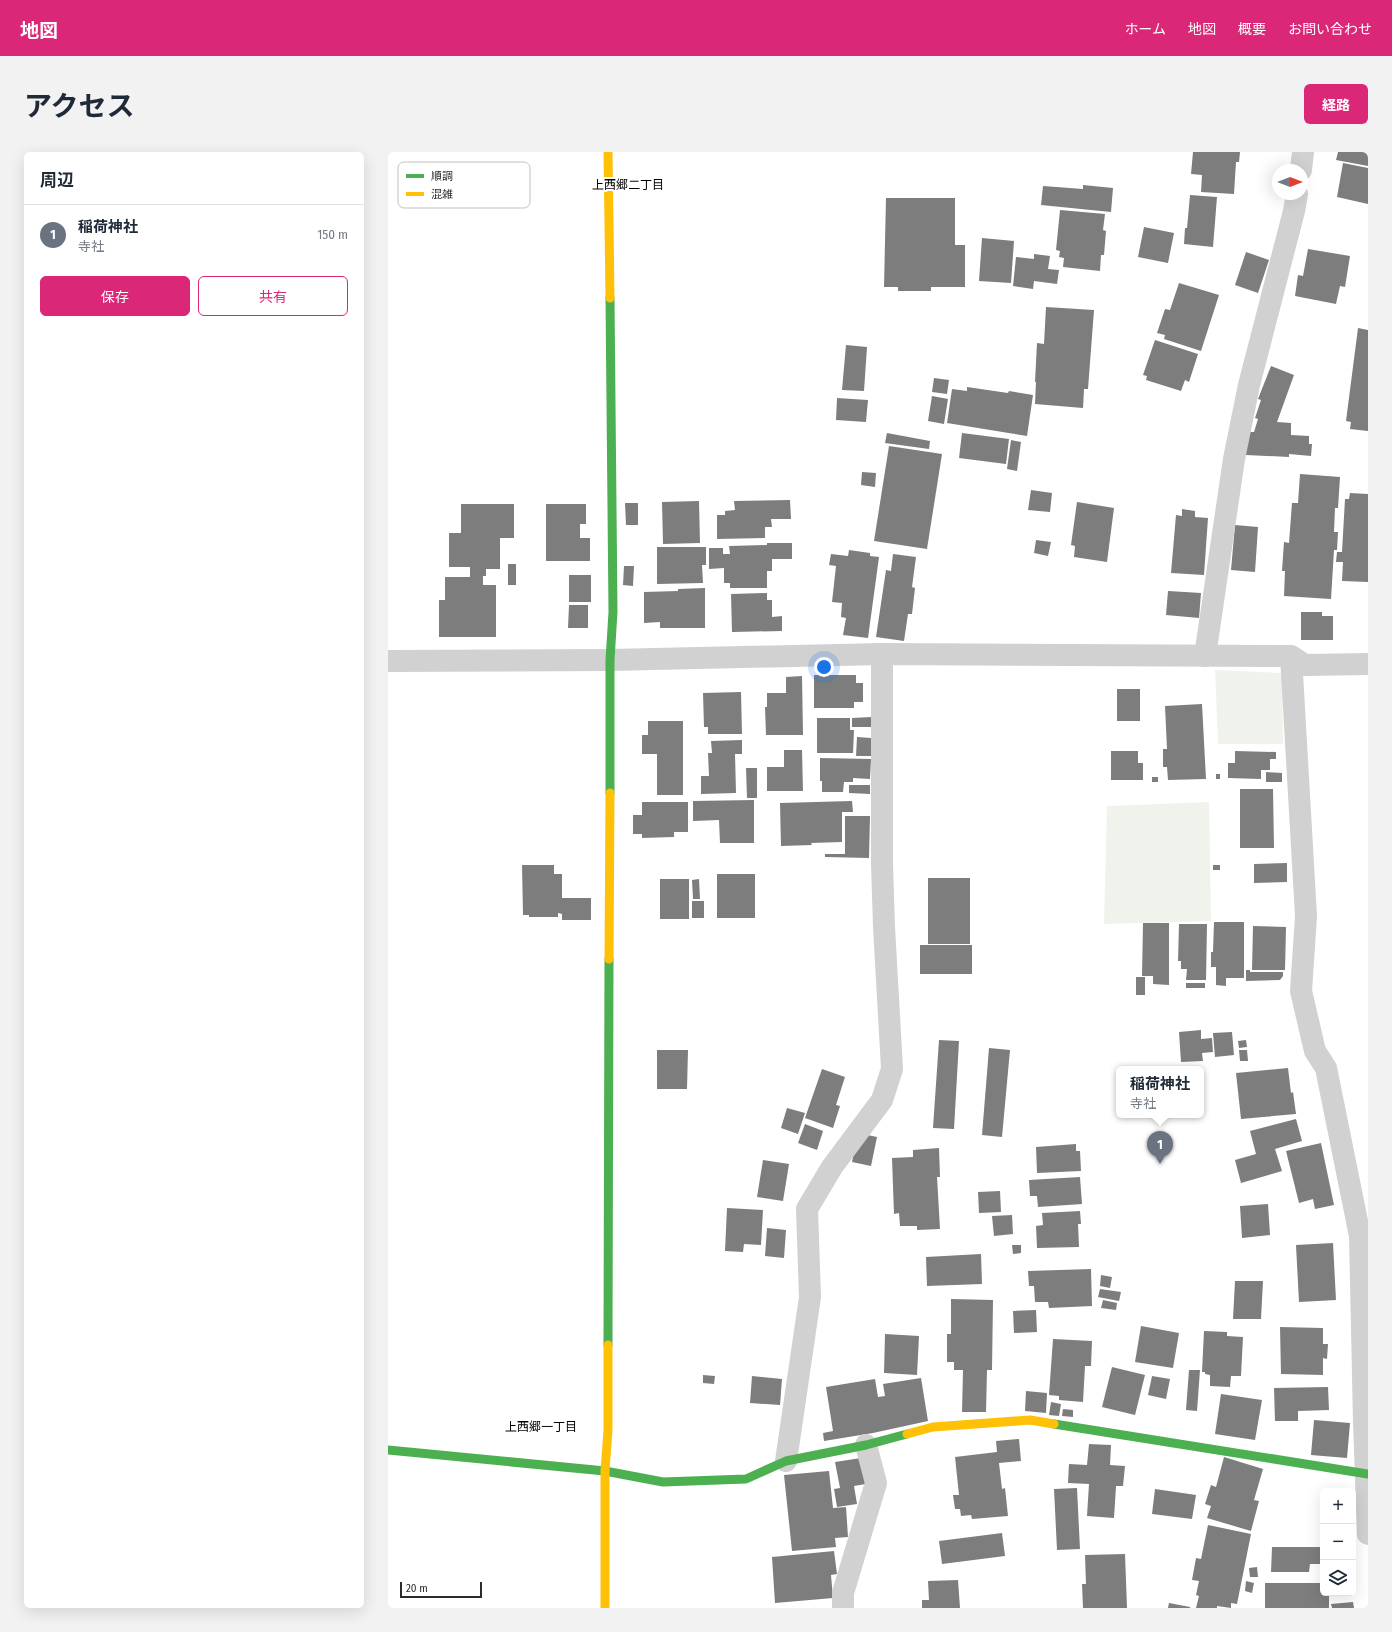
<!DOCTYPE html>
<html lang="ja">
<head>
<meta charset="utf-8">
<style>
  :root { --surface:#fff; --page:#f2f2f3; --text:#1f2937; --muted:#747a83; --line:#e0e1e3; --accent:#db2777 }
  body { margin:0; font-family:"Fira Sans Condensed","Noto Sans JP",sans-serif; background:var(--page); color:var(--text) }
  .controls { position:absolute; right:12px; bottom:12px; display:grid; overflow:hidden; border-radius:6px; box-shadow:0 4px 16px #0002 }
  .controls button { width:36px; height:36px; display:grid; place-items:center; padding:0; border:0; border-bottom:1px solid var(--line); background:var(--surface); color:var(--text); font:20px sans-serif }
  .compass { position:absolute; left:884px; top:12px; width:36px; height:36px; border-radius:50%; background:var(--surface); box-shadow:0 4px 16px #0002; rotate:90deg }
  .scale { position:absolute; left:12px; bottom:10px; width:82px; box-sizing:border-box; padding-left:4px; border:2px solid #2c2c2c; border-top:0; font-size:11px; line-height:14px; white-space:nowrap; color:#2c2c2c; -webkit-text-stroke:3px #fff; paint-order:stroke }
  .you { position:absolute; left:436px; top:515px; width:14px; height:14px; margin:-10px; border:3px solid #fff; border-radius:50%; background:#1a73e8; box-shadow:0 0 0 6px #1a73e833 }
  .badge { display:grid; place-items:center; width:26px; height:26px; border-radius:50%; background:var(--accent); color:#fff; font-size:13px; font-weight:700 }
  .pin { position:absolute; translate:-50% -33px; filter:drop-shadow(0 1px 2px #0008) }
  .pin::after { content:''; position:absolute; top:21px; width:14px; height:12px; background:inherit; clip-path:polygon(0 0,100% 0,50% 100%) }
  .popup { position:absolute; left:728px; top:914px; width:88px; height:52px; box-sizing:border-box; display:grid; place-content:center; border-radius:6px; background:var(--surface); filter:drop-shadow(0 1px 3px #0005); font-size:13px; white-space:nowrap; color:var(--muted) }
  .popup b { font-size:15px; color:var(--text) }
  .popup::after { content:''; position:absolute; left:50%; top:100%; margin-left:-8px; border:8px solid transparent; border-top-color:var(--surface) }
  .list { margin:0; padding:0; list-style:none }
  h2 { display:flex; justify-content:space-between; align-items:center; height:52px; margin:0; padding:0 16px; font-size:17px }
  h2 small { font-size:13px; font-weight:400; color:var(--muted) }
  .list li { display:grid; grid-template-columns:26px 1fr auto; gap:12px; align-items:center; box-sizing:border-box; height:60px; padding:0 16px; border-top:1px solid var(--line) }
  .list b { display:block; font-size:15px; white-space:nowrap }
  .list p { margin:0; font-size:13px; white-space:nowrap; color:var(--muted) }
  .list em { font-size:13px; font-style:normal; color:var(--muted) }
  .actions { display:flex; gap:8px; padding:12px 16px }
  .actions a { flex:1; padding:9px 0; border:1px solid var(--accent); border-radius:6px; text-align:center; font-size:14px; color:var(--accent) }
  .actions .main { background:var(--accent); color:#fff }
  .icon { flex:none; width:22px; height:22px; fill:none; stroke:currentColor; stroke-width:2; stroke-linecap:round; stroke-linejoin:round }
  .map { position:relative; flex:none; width:980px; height:1456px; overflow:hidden; border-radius:6px }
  header { display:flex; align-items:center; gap:24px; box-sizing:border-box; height:56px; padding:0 20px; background:var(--accent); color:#fff }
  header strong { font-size:19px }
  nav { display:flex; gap:22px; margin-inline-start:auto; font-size:14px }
  .intro { display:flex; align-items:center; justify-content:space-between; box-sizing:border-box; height:96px; padding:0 24px }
  h1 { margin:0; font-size:28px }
  .button { padding:10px 18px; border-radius:6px; background:var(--accent); color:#fff; font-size:14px; font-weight:700 }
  main { display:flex; gap:24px; padding:0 24px }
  aside { flex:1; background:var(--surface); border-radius:6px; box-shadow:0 4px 16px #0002 }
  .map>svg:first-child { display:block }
  .green { fill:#f0f3eb }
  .building { fill:#7d7d7d }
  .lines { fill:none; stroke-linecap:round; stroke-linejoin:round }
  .street { stroke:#d1d1d1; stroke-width:22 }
  .fast { stroke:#4caf50; stroke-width:9 }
  .slow { stroke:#ffc107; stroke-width:9 }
  .labels { text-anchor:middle; stroke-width:4; stroke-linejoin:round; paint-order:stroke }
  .neighbourhood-label { font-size:12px; fill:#000; stroke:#fff }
  .key { fill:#fff; stroke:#c0c0c0; stroke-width:1 }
  .key-label { font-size:11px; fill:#2c2c2c }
</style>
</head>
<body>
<header>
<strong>地図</strong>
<nav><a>ホーム</a><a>地図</a><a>概要</a><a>お問い合わせ</a></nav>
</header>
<div class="intro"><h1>アクセス</h1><a class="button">経路</a></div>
<main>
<aside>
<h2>周辺<small></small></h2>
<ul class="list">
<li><span class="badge" style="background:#6b7280">1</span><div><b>稲荷神社</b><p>寺社</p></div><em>150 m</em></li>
</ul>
<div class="actions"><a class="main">保存</a><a>共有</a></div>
</aside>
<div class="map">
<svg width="980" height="1456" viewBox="0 0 980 1456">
  <rect width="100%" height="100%" fill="#fff"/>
  <g class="green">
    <polygon points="827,518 894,521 895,592 830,592"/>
    <polygon points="821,650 823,769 716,772 719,654"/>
  </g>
  <g class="building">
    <polygon points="805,0 852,0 851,10 848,10 846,42 813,40 814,23 803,22"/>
    <polygon points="950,0 980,0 980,14 948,8"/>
    <polygon points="955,11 980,16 980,52 949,45"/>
    <polygon points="695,33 725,36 723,60 653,53 655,34 695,37"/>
    <polygon points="802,43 829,45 825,95 796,92 797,76 799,76"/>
    <polygon points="498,46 567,46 567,93 577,93 577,135 543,135 543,139 510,139 510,135 496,135"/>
    <polygon points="672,58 717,62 715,78 718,79 716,103 713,103 712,119 675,115 676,106 671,105 672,99 668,98"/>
    <polygon points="756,75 786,81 780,111 750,105"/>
    <polygon points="594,86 626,89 623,131 591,129"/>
    <polygon points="920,97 962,104 957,135 952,134 948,152 907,144 910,123 915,124"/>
    <polygon points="858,100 881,108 870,141 847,133"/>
    <polygon points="646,102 662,104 660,117 671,118 669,132 646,129 645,137 625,134 628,105 646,107"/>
    <polygon points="791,131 831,143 813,199 776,187 777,183 769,181 777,157 782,158"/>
    <polygon points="658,155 706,158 700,237 696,237 695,256 647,252 648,230 647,230 649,191 656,192"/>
    <polygon points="970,176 980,178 980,279 962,277 963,270 958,269"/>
    <polygon points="767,188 810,202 801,230 797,228 793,239 758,228 759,224 755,223"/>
    <polygon points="458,193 479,195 476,239 454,238"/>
    <polygon points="883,214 906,223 889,270 903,271 903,283 921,284 921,292 924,292 923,304 901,302 901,305 858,303 858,289 861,280 866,280 870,267 867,266 873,248 870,247"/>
    <polygon points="546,226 561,228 559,242 544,240"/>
    <polygon points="579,235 620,241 621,239 645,243 639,284 559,271 564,237 579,239"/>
    <polygon points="544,244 560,247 556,272 540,269"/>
    <polygon points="449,246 480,248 478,270 448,268"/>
    <polygon points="499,281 542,289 541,297 497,291"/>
    <polygon points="574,281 621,287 618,312 571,306"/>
    <polygon points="623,288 633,290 629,319 619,317"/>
    <polygon points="501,294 554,302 539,397 486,389"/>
    <polygon points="474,320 488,321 487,335 473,333"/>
    <polygon points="912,322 952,325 950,356 947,356 946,380 950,380 949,398 946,398 943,447 896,444 897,419 894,419 896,390 901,391 904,351 910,351"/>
    <polygon points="643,338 664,341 662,360 640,358"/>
    <polygon points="962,341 980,342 980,430 954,429 955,410 948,410 949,400 954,400 957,347 961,347"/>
    <polygon points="402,348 403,367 383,367 384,375 377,375 377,386 329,387 329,363 337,363 337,359 347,358 346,349"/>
    <polygon points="311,349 312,391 275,392 274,350"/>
    <polygon points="689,350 726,356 719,410 686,405 687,394 683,393"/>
    <polygon points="237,351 250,351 250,373 238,373"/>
    <polygon points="73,352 126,352 126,386 112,386 112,417 98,417 98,424 95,424 95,433 108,433 108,485 51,485 51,448 57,448 57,425 82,425 82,415 61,415 61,381 73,381"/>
    <polygon points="158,352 198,352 198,372 192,372 192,386 202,386 202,409 158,409"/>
    <polygon points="794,357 807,359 807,365 820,366 816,423 783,421 788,363 794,364"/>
    <polygon points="847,373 870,375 867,420 843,418"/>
    <polygon points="648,388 663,390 660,404 646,401"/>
    <polygon points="379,391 404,391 404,407 384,407 384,419 379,419 379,436 342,436 342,431 336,431 336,416 321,417 321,396 335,396 335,402 342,402 341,394 379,393"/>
    <polygon points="269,395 318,395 318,413 314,413 315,431 269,432"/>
    <polygon points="461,398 482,401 482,404 491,405 480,486 455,483 458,466 453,465 454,451 444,450 448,414 441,413 443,402 460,404"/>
    <polygon points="505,402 528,405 524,435 527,436 524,462 520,462 516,489 488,485 498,418 503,419"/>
    <rect x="120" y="412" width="8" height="21"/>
    <polygon points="236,414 246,414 245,434 235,433"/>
    <rect x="181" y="423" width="22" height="27"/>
    <polygon points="317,436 317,476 272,476 272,470 256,471 256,440 290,439 290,437"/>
    <polygon points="780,439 813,441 811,466 778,463"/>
    <polygon points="379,441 379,448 384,448 384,465 394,464 394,479 344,480 343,442"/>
    <polygon points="181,453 200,453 200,476 180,476"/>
    <polygon points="913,460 934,460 934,464 945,464 945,488 913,488"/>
    <polygon points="426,523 468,523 468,531 475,531 475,550 466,550 466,556 426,556"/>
    <polygon points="414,524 415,583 378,583 377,555 379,555 379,541 398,541 398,525"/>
    <rect x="729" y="537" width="23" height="32"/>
    <polygon points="353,540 354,582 320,582 320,575 316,575 315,541"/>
    <polygon points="814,552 818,627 780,628 779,615 775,615 775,597 779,597 777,554"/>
    <polygon points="483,565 483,575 464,575 464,566"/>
    <polygon points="429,566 462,566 462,578 466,578 465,601 429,601"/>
    <polygon points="260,569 295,569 295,643 269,643 269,602 254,602 254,583 260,583"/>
    <polygon points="469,585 483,586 483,604 468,604"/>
    <polygon points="354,588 354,602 347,602 348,641 313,642 313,624 321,624 320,601 324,601 323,589"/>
    <polygon points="396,598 414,598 415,639 379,639 379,615 396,615"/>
    <polygon points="723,599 750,599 750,611 755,611 755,628 723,628"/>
    <polygon points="847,599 888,600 888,607 882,607 882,618 873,618 873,627 840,626 840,611 847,611"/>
    <polygon points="432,606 483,607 482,627 465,626 465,630 456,630 455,640 434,640 434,629 432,629"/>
    <polygon points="358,616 369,616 369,646 359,646"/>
    <polygon points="878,620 894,621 894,630 878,630"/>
    <rect x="828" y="622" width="4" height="5"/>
    <rect x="764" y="625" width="6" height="5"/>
    <polygon points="461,633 482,633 482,642 461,641"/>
    <polygon points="852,637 885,637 886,696 852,696"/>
    <polygon points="366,648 366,691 332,691 331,668 305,669 305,649"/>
    <polygon points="464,649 465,660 454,660 454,690 423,691 424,693 393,694 392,651"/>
    <polygon points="254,650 300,650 300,680 286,680 286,685 254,686 254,682 245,682 245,663 254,663"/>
    <polygon points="457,664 482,664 481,706 437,705 437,702 457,702"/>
    <polygon points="899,711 899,730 866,731 866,712"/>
    <polygon points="134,713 166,713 166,722 174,722 174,746 203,746 203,768 174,768 174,762 170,761 170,765 141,765 141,763 135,763"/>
    <rect x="825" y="713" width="7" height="5"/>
    <rect x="329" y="722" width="38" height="44"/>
    <rect x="540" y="726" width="42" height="66"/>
    <rect x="272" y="727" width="29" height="40"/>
    <polygon points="311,727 312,747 305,747 304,728"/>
    <rect x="304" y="749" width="12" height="17"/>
    <polygon points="826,770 856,770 856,826 838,826 838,834 828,833 828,815 823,815 823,800 825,800"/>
    <polygon points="755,771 781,771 781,833 765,832 765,824 754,824"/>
    <polygon points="791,772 819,772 818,828 798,828 799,817 793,817 793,809 790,809"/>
    <polygon points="865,774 898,775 897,818 864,818"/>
    <rect x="532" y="793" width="52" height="29"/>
    <polygon points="858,818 862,818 862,820 895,820 895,824 892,828 858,829"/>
    <rect x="748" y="825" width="9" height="18"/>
    <rect x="798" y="831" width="19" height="5"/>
    <polygon points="813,878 813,887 824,886 825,900 814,901 815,909 793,910 791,880"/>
    <polygon points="844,880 846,903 827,905 825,881"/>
    <polygon points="551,888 571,889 566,977 545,976"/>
    <polygon points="858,888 859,895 851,896 850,889"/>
    <polygon points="601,896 622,898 614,985 594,983"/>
    <polygon points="269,898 300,898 299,937 269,937"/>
    <polygon points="851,898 859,898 860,909 852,909"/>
    <polygon points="900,916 903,941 905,940 908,962 853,967 848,921"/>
    <polygon points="434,917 457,925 448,953 452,954 445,976 417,966"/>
    <polygon points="399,956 417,961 410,982 393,976"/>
    <polygon points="908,967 914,989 887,997 894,1019 853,1031 847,1008 868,1002 862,979"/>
    <polygon points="417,972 435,979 429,998 410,991"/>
    <polygon points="470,981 489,985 483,1014 464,1010"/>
    <polygon points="933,991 946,1053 927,1057 925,1047 911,1051 898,999"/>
    <polygon points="688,992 688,999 692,999 693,1019 649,1021 648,995"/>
    <polygon points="551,996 552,1025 549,1025 552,1077 529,1078 529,1074 512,1074 511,1061 506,1062 504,1006 525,1005 525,998"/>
    <polygon points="375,1008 401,1012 395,1049 369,1045"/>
    <polygon points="692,1025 694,1052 650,1055 649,1044 642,1044 641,1028"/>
    <polygon points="612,1039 613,1060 591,1061 590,1040"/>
    <polygon points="880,1052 882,1083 854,1086 852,1054"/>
    <polygon points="339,1056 375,1058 373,1093 356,1092 355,1100 337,1099"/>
    <polygon points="692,1059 693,1072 690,1072 691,1095 649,1096 648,1074 655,1073 654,1061"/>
    <polygon points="624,1063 625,1082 606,1084 604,1064"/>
    <polygon points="379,1076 398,1078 396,1106 377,1104"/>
    <polygon points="945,1091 948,1148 911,1150 908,1093"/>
    <polygon points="624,1093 633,1093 633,1101 625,1102"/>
    <polygon points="593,1102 594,1132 539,1134 538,1105"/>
    <polygon points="703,1117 704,1154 661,1156 660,1150 647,1150 646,1134 641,1134 640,1119"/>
    <polygon points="713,1123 724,1125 722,1136 712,1134"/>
    <polygon points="847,1129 875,1129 873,1167 845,1167"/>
    <polygon points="712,1137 733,1140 731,1149 710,1145"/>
    <polygon points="563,1147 605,1148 604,1218 599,1218 598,1260 574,1260 575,1218 566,1218 566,1210 559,1210 559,1182 563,1182"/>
    <polygon points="715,1148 729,1151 728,1158 713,1156"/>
    <polygon points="648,1158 649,1180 626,1181 625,1159"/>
    <polygon points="753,1174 791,1181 785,1216 747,1210"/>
    <polygon points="892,1175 935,1176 935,1192 940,1192 939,1207 935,1206 935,1223 893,1222"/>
    <polygon points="816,1179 839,1180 839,1184 855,1185 853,1224 843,1224 842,1235 822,1234 822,1223 817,1222 817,1220 814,1220"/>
    <polygon points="497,1182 531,1184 529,1223 496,1221"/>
    <polygon points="665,1187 704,1189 703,1214 697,1214 695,1250 671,1248 671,1244 661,1243"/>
    <polygon points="724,1215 757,1223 747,1263 714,1255"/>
    <polygon points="801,1218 812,1218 809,1259 798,1258"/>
    <polygon points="315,1223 327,1224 326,1232 315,1231"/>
    <polygon points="364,1224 394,1227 392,1253 362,1251"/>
    <polygon points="764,1224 782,1227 778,1247 760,1243"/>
    <polygon points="533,1226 540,1269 485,1281 436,1289 435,1281 445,1279 438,1235 487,1227 490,1245 497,1244 495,1232"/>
    <polygon points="940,1235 941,1258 910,1259 910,1269 887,1269 886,1236"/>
    <polygon points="638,1239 659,1241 658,1261 637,1259"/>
    <polygon points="833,1242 874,1248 867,1288 827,1282"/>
    <polygon points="663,1250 673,1252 671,1264 661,1263"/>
    <polygon points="675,1257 685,1258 685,1265 674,1264"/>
    <polygon points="926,1268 962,1271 959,1306 923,1303"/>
    <polygon points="631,1287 633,1309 611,1311 614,1337 617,1336 620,1364 584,1367 583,1363 573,1364 572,1357 567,1357 565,1343 571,1343 567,1305 609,1300 608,1289"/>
    <polygon points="701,1292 723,1293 722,1313 737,1314 735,1334 728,1334 726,1366 699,1364 701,1332 680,1331 681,1312 699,1313"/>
    <polygon points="836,1305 875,1317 866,1348 871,1349 863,1379 819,1366 823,1354 817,1352 823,1333 828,1335"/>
    <polygon points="473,1306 478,1332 466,1334 469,1352 449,1355 446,1337 452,1336 447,1310"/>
    <polygon points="441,1319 445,1356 458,1355 460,1385 447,1386 448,1395 404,1399 396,1323"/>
    <polygon points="689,1336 692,1397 669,1398 666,1337"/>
    <polygon points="767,1337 808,1343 804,1367 764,1362"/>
    <polygon points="820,1373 863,1382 849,1452 843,1451 843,1456 829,1454 829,1456 808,1456 811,1444 808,1443 811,1429 804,1428 808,1406 813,1407"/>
    <polygon points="614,1381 617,1404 554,1412 551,1389"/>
    <polygon points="884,1395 935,1395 935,1412 922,1412 921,1420 883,1420"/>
    <polygon points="446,1399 449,1422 443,1423 445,1446 387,1451 384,1405"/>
    <polygon points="737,1402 739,1456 695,1456 694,1432 698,1432 697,1403"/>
    <polygon points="869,1415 870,1425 862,1425 861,1416"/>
    <polygon points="570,1428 572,1456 534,1456 534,1448 541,1448 540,1429"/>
    <polygon points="858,1429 866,1431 864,1441 857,1439"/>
    <polygon points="877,1431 935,1431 935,1441 941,1441 941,1456 877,1456"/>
    <polygon points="965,1450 966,1456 944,1456 943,1452"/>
    <polygon points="781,1451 802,1455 802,1456 780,1456"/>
  </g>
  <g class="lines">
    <g class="street">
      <polyline points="913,18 915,0"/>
      <polyline points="817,504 846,307 861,233 906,59 909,42"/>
      <polyline points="903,504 918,764 913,839 927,899 938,916 972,1084 976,1270 980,1382"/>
      <polyline points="0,509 222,508 494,502 903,504 917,513 980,512"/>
      <polyline points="398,1309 422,1145 419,1057 444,1015 494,948 504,917 496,775 494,712 494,502"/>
      <polyline points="455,1456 455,1441 488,1331 478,1293"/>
    </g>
    <g class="fast">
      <polyline points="222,146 225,460 222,508 222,641"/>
      <polyline points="220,1193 221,807"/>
      <polyline points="666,1272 980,1322"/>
      <polyline points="0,1298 217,1319 275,1330 358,1327 398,1309 478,1293 519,1282"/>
    </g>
    <g class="slow">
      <polyline points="220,0 222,146"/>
      <polyline points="221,807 222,641"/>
      <polyline points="519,1282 545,1275 642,1268 666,1272"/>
      <polyline points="217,1456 217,1319 220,1278 220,1193"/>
    </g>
  </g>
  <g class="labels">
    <g class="neighbourhood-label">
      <text x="240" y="37">上西郷二丁目</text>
      <text x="153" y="1279">上西郷一丁目</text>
    </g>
  </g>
  <rect x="10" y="10" width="132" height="46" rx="6" class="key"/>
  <rect x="18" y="22" width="18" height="4" fill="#4caf50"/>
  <rect x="18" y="40" width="18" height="4" fill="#ffc107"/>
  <g class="key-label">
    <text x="43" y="28">順調</text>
    <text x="43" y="46">混雑</text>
  </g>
</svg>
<div class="controls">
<button>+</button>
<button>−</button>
<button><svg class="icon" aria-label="layers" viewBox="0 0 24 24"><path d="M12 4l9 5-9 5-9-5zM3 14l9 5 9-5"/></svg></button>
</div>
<svg class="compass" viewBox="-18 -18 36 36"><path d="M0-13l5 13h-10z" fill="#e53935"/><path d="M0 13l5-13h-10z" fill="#747a83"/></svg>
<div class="scale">20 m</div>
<div class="you"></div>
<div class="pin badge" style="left:772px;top:1012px;background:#6b7280">1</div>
<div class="popup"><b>稲荷神社</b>寺社</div>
</div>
</main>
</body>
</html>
